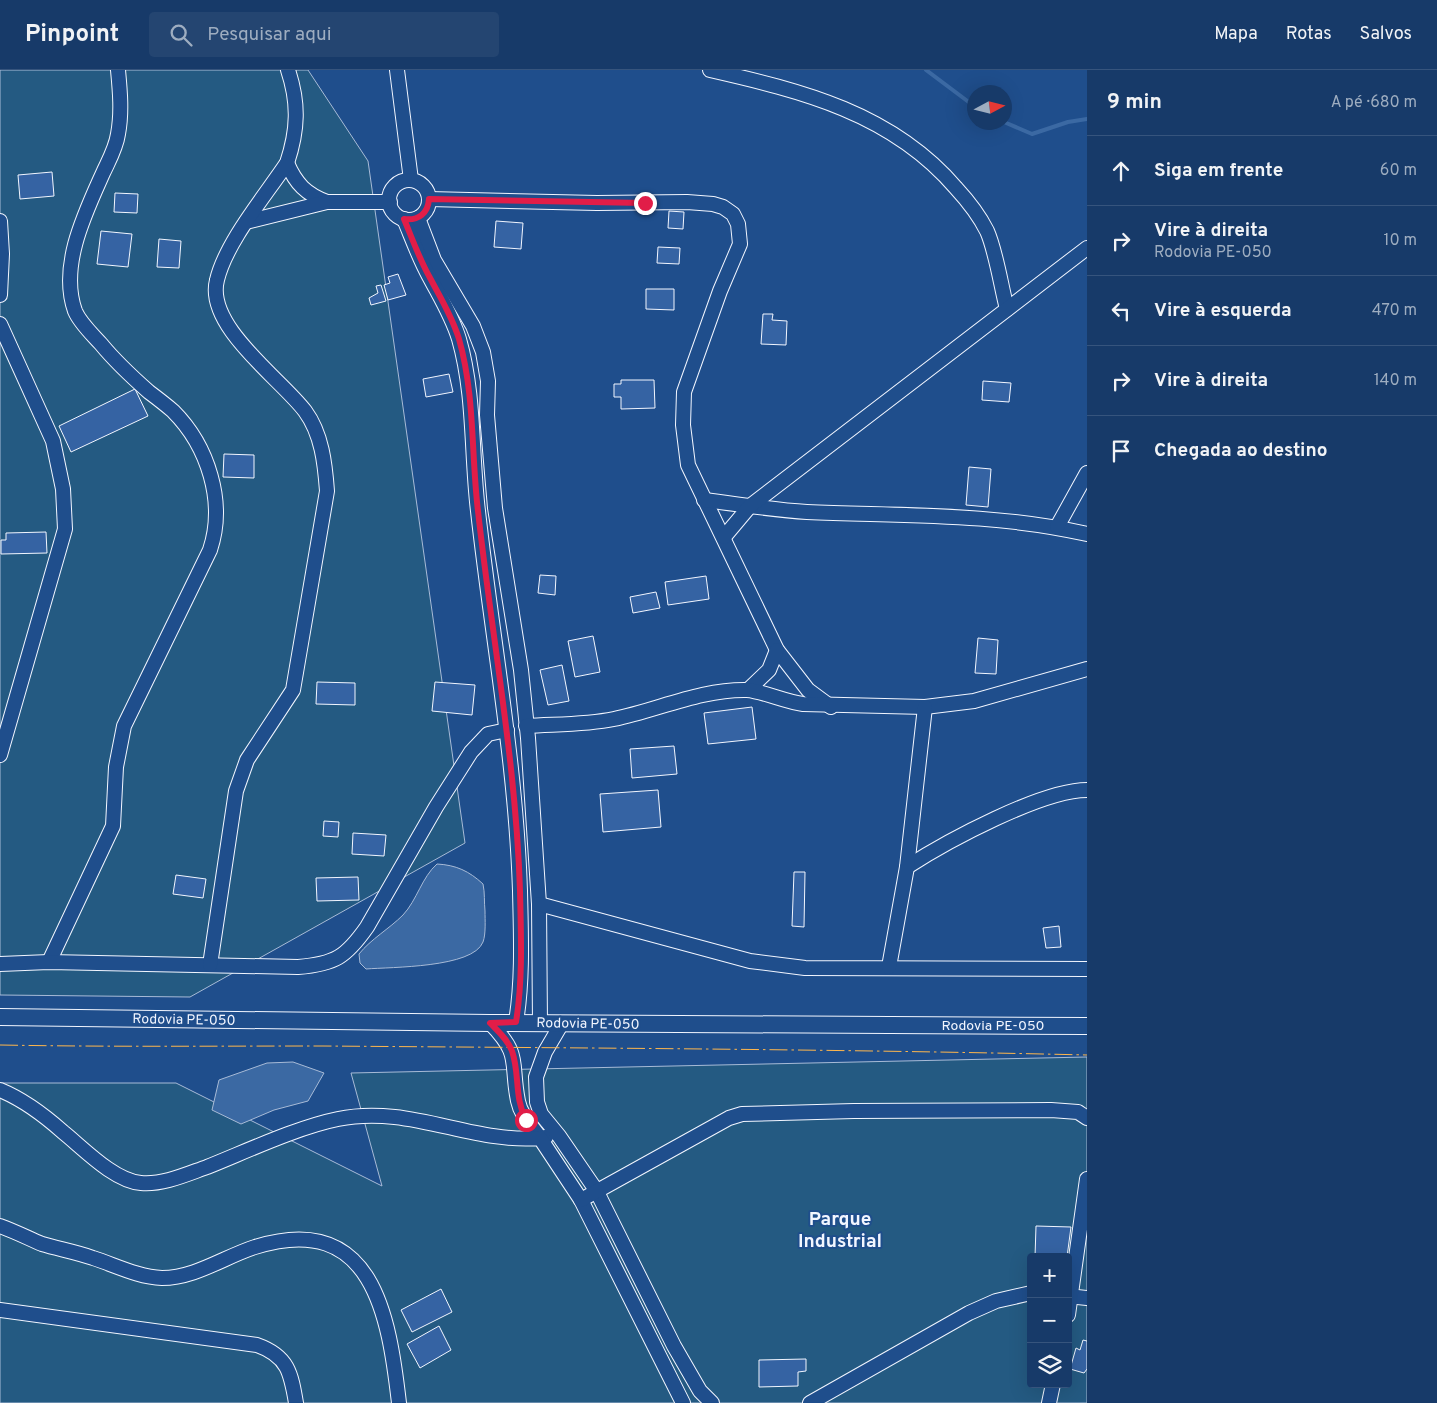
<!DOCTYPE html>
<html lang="pt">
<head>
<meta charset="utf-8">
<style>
  :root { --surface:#173a69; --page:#244571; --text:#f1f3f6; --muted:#9eadc0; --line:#36547d }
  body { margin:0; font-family:Overpass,sans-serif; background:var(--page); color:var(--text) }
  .controls { position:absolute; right:15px; bottom:15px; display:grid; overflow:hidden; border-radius:5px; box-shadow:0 5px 20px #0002 }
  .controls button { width:45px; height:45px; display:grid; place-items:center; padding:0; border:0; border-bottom:1px solid var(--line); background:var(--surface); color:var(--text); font:25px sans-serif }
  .compass { position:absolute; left:967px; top:15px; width:45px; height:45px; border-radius:50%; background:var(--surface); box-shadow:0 5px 20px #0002; rotate:83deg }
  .stop { position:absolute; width:15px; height:15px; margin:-11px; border:4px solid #e11d48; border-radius:50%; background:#fff }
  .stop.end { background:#e11d48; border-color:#fff; box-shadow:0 1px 5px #0008 }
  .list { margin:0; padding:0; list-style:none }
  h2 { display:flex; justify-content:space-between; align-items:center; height:65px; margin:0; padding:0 20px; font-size:21px }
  h2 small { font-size:16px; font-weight:400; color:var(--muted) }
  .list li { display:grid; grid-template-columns:32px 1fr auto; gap:15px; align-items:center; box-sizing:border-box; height:70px; padding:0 20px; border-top:1px solid var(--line) }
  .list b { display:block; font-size:19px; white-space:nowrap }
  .list p { margin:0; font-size:16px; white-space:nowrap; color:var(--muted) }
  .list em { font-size:16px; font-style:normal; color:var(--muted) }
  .icon { flex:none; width:28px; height:28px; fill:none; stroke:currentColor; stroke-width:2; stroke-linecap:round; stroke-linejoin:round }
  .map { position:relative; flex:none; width:1087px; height:1333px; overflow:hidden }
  header { display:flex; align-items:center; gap:30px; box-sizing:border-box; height:70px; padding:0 25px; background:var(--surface); border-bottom:1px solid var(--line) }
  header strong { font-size:24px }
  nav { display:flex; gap:28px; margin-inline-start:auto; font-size:18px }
  .search { width:350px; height:45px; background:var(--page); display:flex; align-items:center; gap:12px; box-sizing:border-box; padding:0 18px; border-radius:5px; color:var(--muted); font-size:19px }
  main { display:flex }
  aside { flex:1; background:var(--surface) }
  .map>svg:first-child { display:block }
  .green { fill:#245a82; stroke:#a8bbd7; fill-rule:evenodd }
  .water { fill:#3b69a3; stroke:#a8bbd7 }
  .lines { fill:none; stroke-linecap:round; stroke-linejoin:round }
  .stream { stroke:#3b69a3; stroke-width:4 }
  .building { fill:#3563a3; stroke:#f2f6ff }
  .minor-casing { stroke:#f2f6ff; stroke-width:16 }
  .major-casing { stroke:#f2f6ff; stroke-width:18 }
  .minor { stroke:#1f4e8c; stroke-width:14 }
  .major { stroke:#1f4e8c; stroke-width:16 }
  .power { stroke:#ffb74d; stroke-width:1; stroke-dasharray:18 4 2.5 4; stroke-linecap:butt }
  .route { stroke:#e11d48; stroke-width:6 }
  .labels { text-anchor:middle; stroke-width:4; stroke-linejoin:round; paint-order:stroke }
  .street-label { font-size:14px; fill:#f2f6ff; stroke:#1f4e8c }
  .district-label { font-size:19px; font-weight:bold; fill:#f2f6ff; stroke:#1f4e8c }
</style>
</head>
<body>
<header>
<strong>Pinpoint</strong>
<div class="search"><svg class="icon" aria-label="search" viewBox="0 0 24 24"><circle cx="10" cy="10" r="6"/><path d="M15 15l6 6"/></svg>Pesquisar aqui</div>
<nav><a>Mapa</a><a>Rotas</a><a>Salvos</a></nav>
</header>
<main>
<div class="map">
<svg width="1087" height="1333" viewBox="0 0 1087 1333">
  <rect width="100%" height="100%" fill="#1f4e8c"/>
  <g class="green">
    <polygon points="0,0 308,0 368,91 465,773 190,927 0,925"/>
    <path d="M1087 987V1333H0V1013H176L382 1116 351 1003ZM1031 1187H1068V1314H1031Z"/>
  </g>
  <g class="water">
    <path d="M437 794C456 795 469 801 483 814 485 823 484 832 485 841 485 850 486 864 483 872 473 898 391 897 366 899L360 893 359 884C371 869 389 859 403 845 417 830 422 807 437 794Z"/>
    <polygon points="293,992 324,1003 308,1031 274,1040 241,1054 212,1040 219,1010 267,993"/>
  </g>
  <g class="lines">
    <g class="stream">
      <polyline points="926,0 974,36"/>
      <polyline points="1004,52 1032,64 1068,52 1087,49"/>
    </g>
  </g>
  <g class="building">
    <polygon points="52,102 54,126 20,129 18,105"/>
    <polygon points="115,123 138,124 137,143 114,142"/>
    <polygon points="669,141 684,142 683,159 668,158"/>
    <polygon points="496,151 523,153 521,179 494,177"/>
    <polygon points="101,161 132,164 128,197 97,194"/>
    <polygon points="159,169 181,171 179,198 157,197"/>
    <polygon points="658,177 680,178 679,194 657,193"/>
    <polygon points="398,204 406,225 388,230 384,215 390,213 388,207"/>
    <polygon points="381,215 386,231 371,235 369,228 378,223 376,216"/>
    <polygon points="646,219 674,219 674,240 646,239"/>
    <polygon points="763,244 773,244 772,250 787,251 786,275 761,274"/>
    <polygon points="449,304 453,322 426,327 423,309"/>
    <polygon points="621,310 654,310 655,338 621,339 621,327 614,327 614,314 621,314"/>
    <polygon points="983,311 1011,313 1009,332 982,330"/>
    <polygon points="135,319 148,346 71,382 59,356"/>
    <polygon points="224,384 254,385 254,408 223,407"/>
    <polygon points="969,397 991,399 988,437 966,435"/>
    <polygon points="46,462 47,483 1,484 1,470 6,470 6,463"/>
    <polygon points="540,505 556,506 555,525 538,523"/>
    <polygon points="706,506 709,529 668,535 665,512"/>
    <polygon points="656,522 660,538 633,543 630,527"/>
    <polygon points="593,566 600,602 575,607 568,571"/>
    <polygon points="978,568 998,570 996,604 975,603"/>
    <polygon points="562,595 569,631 548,635 540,600"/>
    <polygon points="317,612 355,613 355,635 316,634"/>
    <polygon points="435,612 475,615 472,645 432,641"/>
    <polygon points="752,637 756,669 708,674 704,643"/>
    <polygon points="674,676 677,704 632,708 630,679"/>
    <polygon points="658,720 661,757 603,762 600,724"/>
    <polygon points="324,751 339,752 338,767 323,766"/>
    <polygon points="353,763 386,765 384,786 352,784"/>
    <polygon points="794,802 805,802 804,857 792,856"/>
    <polygon points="176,805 206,809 203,828 173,824"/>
    <polygon points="358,807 359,830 317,831 316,808"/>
    <polygon points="1059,856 1061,877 1046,878 1043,858"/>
    <polygon points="1036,1156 1071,1157 1067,1187 1035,1187"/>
    <polygon points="441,1219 452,1242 412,1262 401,1240"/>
    <polygon points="439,1256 451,1280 420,1298 407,1274"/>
    <polygon points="1083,1270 1087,1271 1087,1299 1084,1303 1070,1299 1076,1278 1080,1280"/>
    <polygon points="806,1289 806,1301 798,1302 798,1316 759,1317 759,1290"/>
  </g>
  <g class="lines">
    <defs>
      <g id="minor">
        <polyline points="397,0 411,110"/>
        <path d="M710 0C802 21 892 43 956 118 968 131 979 145 987 161 996 181 1001 216 1007 239"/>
        <path d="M287 93C296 114 306 124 327 132"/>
        <circle cx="409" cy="130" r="20"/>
        <polyline points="429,129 597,133 687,132 713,134 723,137 733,144 738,154 740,174 720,221 684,322 683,355 688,395 777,580 808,620 831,637"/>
        <polyline points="418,148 434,190 473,256 483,282 488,311 487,345 495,438 521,600 528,668 539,834 540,953"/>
        <path d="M404 149C412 168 419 188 429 206 440 227 452 246 459 269 475 325 471 383 478 441 492 568 516 693 520 821 521 865 523 909 516 952"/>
        <polyline points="0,151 2,184 0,225"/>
        <polyline points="246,152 327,132 390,132"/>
        <polyline points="0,254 53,371 63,419 65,459 0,685"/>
        <path d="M704 430C738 434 772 440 807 442 899 446 996 443 1087 464"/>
        <polyline points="1057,457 1087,403"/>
        <polyline points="724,467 750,436 1087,178"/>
        <polyline points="748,620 769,600 777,580"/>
        <path d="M526 656C555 654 585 655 614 649 658 640 701 619 747 620 762 621 786 632 803 634L925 637 974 631 1087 599"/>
        <path d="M907 797C947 771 1042 720 1087 720"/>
        <polyline points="539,834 750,891 805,898 1087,899"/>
        <path d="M49 892 113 756 116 697 124 656 210 480C226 432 208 376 173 341 165 334 157 328 149 322 132 307 115 291 101 274 92 264 80 253 75 241 59 196 85 143 103 103 109 90 116 78 118 64 122 43 120 21 118 0"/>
        <path d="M0 894 49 892 298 897C335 894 346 887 367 857L436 737 471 682 488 664 507 660"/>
        <path d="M210 895 236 721 247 690 293 620 327 421C325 394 322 364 305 341 281 309 205 256 217 210 226 172 265 126 287 93 298 60 299 33 288 0"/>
        <polyline points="889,897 907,797 925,637"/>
        <path d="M490 953C522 986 510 991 518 1031 521 1046 532 1056 540 1068L546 1067"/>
        <polyline points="562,953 545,982 536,1007 537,1032 541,1044 559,1066 596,1120 674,1276 700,1321 712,1333"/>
        <path d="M0 1020C22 1029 45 1046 63 1062 83 1078 114 1111 141 1113 163 1115 187 1104 207 1097 247 1081 298 1057 338 1049 409 1034 472 1074 540 1068L581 1130 683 1333"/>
        <polyline points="581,1130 729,1048 742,1044 854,1041 1051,1040 1078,1042 1087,1048"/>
        <path d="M0 1156C14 1161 28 1168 42 1174 59 1179 76 1182 93 1188 115 1195 138 1207 162 1208 195 1208 224 1187 255 1177 373 1140 389 1246 399 1333"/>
        <polyline points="1068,1226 1087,1228"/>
        <path d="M0 1240 257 1275C288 1286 291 1303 296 1333"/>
        <polyline points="1068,1245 1087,1109"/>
        <polyline points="810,1333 969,1243 996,1231 1031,1223"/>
        <polyline points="1049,1333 1053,1314"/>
      </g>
      <polyline id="major" points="0,947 490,953 1087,956"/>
    </defs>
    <use href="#minor" class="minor-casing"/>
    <use href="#major" class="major-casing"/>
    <use href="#minor" class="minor"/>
    <use href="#major" class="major"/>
    <path class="power" d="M0 975C108 977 215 976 322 976 577 978 832 979 1087 985"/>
  </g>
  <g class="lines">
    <path class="route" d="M526 1050C514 1027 520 1004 512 981 508 970 498 961 490 953L516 952C523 909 521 865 520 821 516 693 492 568 478 441 471 383 475 325 459 269 452 246 440 227 429 206 419 188 412 168 404 149 419 151 428 143 429 129L645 133"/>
  </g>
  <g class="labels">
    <g class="street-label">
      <text transform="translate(184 949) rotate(1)" y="5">Rodovia PE-050</text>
      <text transform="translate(588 953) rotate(1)" y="5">Rodovia PE-050</text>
      <text x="993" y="960">Rodovia PE-050</text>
    </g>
    <g class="district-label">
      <text x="840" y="1155">Parque<tspan x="840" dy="22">Industrial</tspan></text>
    </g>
  </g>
</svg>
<div class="controls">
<button>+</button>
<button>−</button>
<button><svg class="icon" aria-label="layers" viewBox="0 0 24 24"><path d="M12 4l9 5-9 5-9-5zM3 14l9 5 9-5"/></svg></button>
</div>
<svg class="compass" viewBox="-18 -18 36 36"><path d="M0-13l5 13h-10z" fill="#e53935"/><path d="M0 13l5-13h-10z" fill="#9eadc0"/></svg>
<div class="stop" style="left:526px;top:1050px"></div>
<div class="stop end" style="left:645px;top:133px"></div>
</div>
<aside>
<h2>9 min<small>A pé · 680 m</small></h2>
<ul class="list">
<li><svg class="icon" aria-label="ahead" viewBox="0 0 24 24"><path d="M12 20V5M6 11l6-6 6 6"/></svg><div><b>Siga em frente</b></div><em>60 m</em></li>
<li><svg class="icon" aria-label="right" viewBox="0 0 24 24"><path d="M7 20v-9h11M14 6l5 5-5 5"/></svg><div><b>Vire à direita</b><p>Rodovia PE-050</p></div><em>10 m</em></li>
<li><svg class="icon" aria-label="left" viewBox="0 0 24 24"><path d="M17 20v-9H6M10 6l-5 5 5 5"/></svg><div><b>Vire à esquerda</b></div><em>470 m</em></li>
<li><svg class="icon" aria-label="right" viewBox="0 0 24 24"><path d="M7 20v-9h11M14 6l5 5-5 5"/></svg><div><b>Vire à direita</b></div><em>140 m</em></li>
<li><svg class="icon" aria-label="arrive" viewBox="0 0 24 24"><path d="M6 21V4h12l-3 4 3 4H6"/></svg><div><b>Chegada ao destino</b></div></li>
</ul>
</aside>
</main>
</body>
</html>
